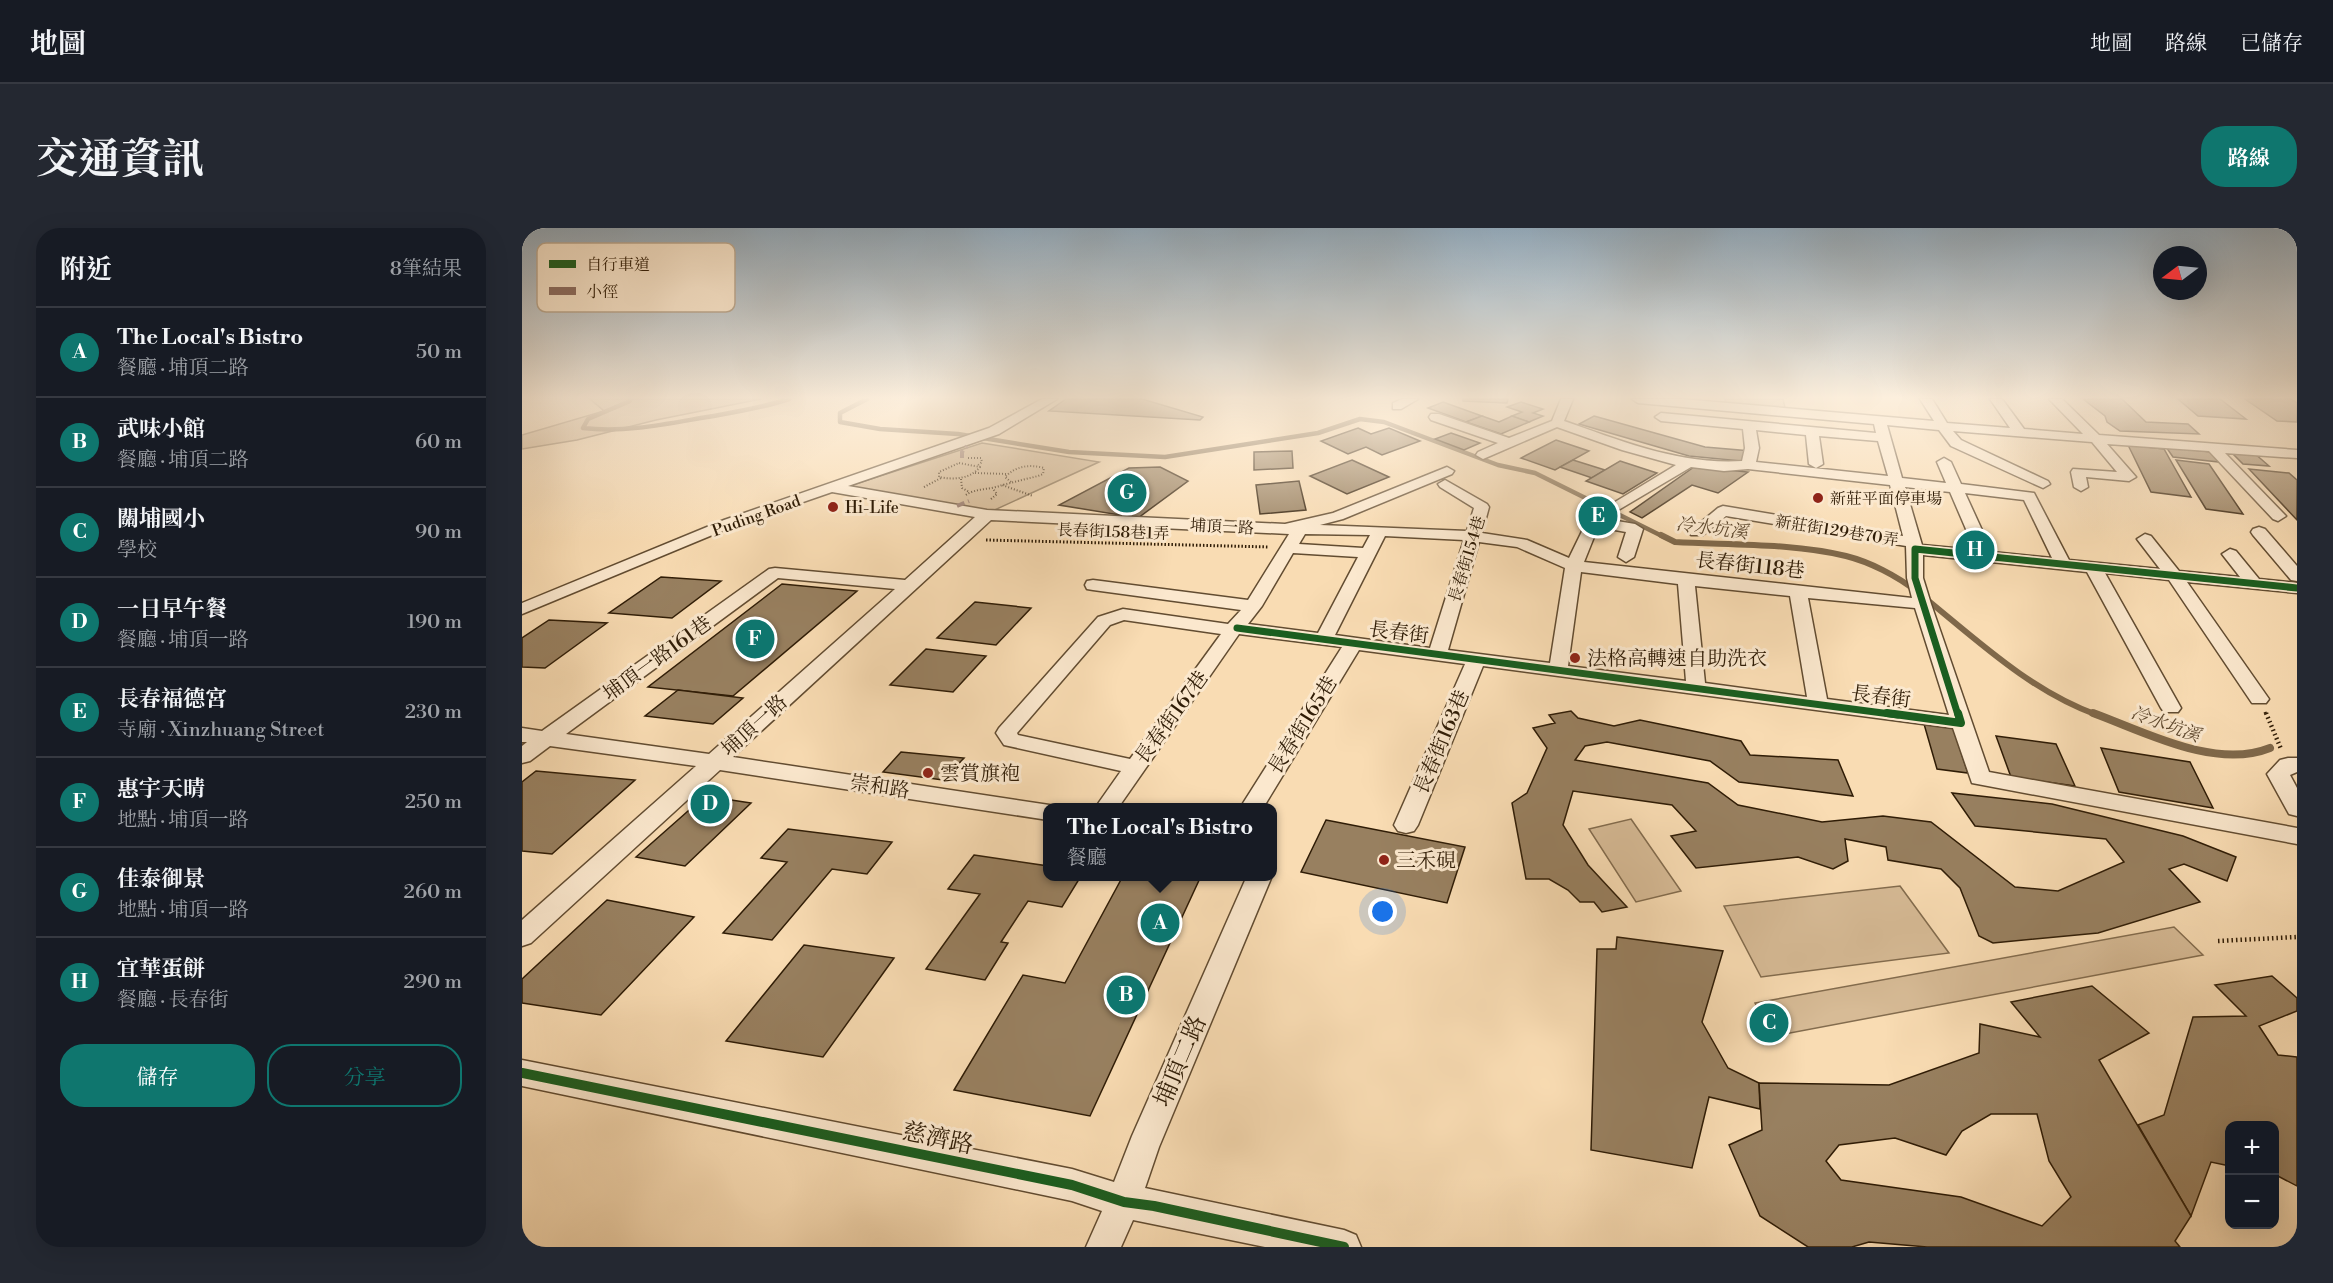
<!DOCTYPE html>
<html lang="zh-TW">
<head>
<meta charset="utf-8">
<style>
  :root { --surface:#171b24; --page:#242831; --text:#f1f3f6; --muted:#9ea1a6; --line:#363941; --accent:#0f766e }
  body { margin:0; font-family:"Libre Bodoni","Noto Serif TC",serif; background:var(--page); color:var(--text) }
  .controls { position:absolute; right:18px; bottom:18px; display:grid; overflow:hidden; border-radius:12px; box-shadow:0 6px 24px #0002 }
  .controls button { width:54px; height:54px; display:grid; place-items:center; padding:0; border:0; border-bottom:2px solid var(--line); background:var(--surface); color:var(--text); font:30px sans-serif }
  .compass { position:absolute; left:1631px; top:18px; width:54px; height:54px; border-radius:50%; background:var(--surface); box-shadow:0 6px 24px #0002; rotate:254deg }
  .you { position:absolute; left:861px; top:684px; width:21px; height:21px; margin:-15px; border:4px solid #fff; border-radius:50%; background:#1a73e8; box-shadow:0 0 0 9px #1a73e833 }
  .badge { display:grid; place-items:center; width:39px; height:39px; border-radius:50%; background:var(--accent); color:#fff; font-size:20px; font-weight:700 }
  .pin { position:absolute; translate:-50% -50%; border:3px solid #fff; box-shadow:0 2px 6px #0006 }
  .popup { position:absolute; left:521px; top:575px; width:234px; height:78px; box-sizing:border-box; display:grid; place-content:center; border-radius:12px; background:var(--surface); filter:drop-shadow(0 2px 4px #0005); font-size:20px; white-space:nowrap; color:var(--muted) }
  .popup b { font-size:22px; color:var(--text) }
  .popup::after { content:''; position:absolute; left:50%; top:100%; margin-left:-12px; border:12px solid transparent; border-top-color:var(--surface) }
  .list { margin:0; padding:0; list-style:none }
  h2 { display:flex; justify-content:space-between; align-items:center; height:78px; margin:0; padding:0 24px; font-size:26px }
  h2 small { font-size:20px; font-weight:400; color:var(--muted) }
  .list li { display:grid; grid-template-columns:39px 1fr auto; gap:18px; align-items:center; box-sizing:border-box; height:90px; padding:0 24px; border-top:2px solid var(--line) }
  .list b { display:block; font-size:22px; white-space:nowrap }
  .list p { margin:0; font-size:20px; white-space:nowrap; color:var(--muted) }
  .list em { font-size:20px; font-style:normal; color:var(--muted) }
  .actions { display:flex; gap:12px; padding:18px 24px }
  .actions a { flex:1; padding:14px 0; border:2px solid var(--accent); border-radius:24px; text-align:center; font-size:21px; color:var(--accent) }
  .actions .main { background:var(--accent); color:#fff }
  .map { position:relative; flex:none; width:1775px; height:1019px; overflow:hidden; border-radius:24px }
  header { display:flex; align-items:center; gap:36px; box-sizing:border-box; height:84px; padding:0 30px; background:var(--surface); border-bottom:2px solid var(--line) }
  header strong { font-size:28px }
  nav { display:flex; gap:33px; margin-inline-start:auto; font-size:21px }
  .intro { display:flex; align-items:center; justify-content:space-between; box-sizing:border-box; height:144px; padding:0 36px }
  h1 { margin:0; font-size:42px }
  .button { padding:15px 27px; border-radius:24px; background:var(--accent); color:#fff; font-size:21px; font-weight:700 }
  main { display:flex; gap:36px; padding:0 36px }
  aside { flex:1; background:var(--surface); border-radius:24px; box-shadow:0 6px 24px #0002 }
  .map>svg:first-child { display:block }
  .green { fill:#d7bb96; stroke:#836c4e; stroke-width:1.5 }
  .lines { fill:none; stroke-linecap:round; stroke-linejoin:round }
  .stream-far2 { stroke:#7f684a; stroke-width:4.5 }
  .stream-far1 { stroke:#7f684a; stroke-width:6 }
  .stream { stroke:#7f684a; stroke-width:8 }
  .building { fill:#988060; stroke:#2f1c06; stroke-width:1.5; fill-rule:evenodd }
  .minor-casing { stroke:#624c31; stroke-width:3 }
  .path-far2 { stroke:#2f1c06; stroke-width:2; stroke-dasharray:1 2; stroke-linecap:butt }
  .path-far1 { stroke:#2f1c06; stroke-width:3; stroke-dasharray:1.5 2; stroke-linecap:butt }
  .path { stroke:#2f1c06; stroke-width:4.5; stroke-dasharray:1.5 3; stroke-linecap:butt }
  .minor { fill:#fbe8ce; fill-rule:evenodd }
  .quiet { stroke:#8d6e63; stroke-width:4; stroke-dasharray:8 4; stroke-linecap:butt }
  .cycleway-far2-casing { stroke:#fbe8ce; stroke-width:10 }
  .cycleway-far1-casing { stroke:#fbe8ce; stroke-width:12 }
  .cycleway-casing { stroke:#fbe8ce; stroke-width:14 }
  .cycleway-far2 { stroke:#1b5e20; stroke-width:7 }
  .cycleway-far1 { stroke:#1b5e20; stroke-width:8 }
  .cycleway { stroke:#1b5e20; stroke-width:10 }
  .poi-dot { fill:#8f2418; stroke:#fbe8ce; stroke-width:2 }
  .labels { text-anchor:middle; stroke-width:6; stroke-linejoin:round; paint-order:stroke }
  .far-poi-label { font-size:16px; fill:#2f1c06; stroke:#fbe8ce; text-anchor:start }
  .far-street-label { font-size:16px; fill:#2f1c06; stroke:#fbe8ce }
  .far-water-label { font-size:18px; font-style:italic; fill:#5e482e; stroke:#fbe8ce }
  .street-label { font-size:20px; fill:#2f1c06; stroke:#fbe8ce }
  .poi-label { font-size:20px; fill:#2f1c06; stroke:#fbe8ce; text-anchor:start }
  .near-street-label { font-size:24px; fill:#2f1c06; stroke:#fbe8ce }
  .key { fill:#fbe8ce; stroke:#beab92; stroke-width:1.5 }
  .key-label { font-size:16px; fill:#2f1c06 }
</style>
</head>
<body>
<header>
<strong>地圖</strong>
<nav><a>地圖</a><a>路線</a><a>已儲存</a></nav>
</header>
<div class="intro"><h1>交通資訊</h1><a class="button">路線</a></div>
<main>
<aside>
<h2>附近<small>8筆結果</small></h2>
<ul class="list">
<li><span class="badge">A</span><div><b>The Local's Bistro</b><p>餐廳 · 埔頂二路</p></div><em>50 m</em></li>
<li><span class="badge">B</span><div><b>武味小館</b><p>餐廳 · 埔頂二路</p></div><em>60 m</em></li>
<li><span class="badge">C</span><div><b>關埔國小</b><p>學校</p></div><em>90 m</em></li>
<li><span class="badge">D</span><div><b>一日早午餐</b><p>餐廳 · 埔頂一路</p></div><em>190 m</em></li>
<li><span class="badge">E</span><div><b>長春福德宮</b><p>寺廟 · Xinzhuang Street</p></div><em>230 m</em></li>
<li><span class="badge">F</span><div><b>惠宇天晴</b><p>地點 · 埔頂一路</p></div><em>250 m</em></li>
<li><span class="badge">G</span><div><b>佳泰御景</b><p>地點 · 埔頂一路</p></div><em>260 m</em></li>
<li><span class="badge">H</span><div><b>宜華蛋餅</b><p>餐廳 · 長春街</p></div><em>290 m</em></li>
</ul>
<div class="actions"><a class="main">儲存</a><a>分享</a></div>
</aside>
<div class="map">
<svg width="1775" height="1019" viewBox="0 0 1775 1019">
  <rect width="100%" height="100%" fill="#f9dcb3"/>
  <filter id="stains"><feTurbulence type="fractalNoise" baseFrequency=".00333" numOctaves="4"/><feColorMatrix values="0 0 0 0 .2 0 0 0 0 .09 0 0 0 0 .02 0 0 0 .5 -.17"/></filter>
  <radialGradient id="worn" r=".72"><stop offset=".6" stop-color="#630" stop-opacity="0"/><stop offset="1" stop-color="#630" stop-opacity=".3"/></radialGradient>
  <g class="green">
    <polygon points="68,171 239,171 134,192 55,212 0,221 0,207 82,183"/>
    <polygon points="1203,171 1261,171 1263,180 1204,175"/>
    <polygon points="460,215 577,234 466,285 324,259"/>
    <polygon points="1109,591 1159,663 1114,674 1067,601"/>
    <polygon points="1378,658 1427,725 1239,749 1202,678"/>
    <polygon points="1652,699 1681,727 1252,808 1233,775"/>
  </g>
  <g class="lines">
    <g class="stream-far2">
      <path d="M108 171V173L66 191 61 200C103 205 144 196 185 189 213 184 240 180 267 171"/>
      <polyline points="345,171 318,185 318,194 358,201 436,206 547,224 643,229 796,205 838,191 862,194 976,237 1013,245 1142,309"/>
    </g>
    <g class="stream-far1">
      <path d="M1139 307 1153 314C1207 317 1272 315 1324 328 1348 334 1375 348 1394 363"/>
      <path d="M1403 370C1457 414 1509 463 1575 487"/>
    </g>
    <path class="stream" d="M1571 485C1623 504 1693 542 1748 520"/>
  </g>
  <g class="building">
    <polygon points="544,171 620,171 681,189 678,192 527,183"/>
    <polygon points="941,171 986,171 985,175 941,173"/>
    <polygon points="1561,171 1600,171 1624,194 1666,196 1677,206 1598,203 1585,194 1583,188"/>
    <polygon points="1656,171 1698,171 1724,191 1676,188"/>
    <polygon points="1723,171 1769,171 1775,175 1775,194 1755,193"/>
    <polygon points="921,174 960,188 944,194 906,180"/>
    <polygon points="999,174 1021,181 1011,185 1021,188 1007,194 990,188 1000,184 985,179"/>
    <polygon points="960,188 977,194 990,188 1007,194 979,206 944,194"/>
    <polygon points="1072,188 1183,219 1229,223 1229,234 1167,228 1057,196"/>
    <polygon points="836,200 849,206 867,200 898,213 860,227 844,219 826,226 799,213"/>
    <polygon points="929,205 958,215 942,222 913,211"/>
    <polygon points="1034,212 1067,223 1033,242 999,230"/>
    <polygon points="1606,217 1642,221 1669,269 1629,264"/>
    <polygon points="1644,219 1689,224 1697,234 1651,229"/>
    <polygon points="1707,222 1732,225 1747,238 1721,236"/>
    <polygon points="770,223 771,240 732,242 732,224"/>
    <polygon points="830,232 867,249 825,266 788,248"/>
    <polygon points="1051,232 1083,242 1070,250 1038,239"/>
    <polygon points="1654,232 1687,236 1721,286 1684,281"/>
    <polygon points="1098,233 1135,245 1101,266 1064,253"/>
    <polygon points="638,239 666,253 616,290 537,277 607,240"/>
    <polygon points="1172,239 1226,244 1196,265 1170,257 1120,290 1108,284"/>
    <polygon points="1727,241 1767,245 1775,252 1775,292"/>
    <polygon points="777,253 784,282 738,286 734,257"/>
    <polygon points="1060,284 1094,288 1093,293 1058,289"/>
    <polygon points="139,349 199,353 150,390 87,385"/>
    <polygon points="260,356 335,363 211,468 126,459"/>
    <polygon points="453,374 509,380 474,417 415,410"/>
    <polygon points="27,392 85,395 23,440 0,439 0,410"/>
    <polygon points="404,421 464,428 431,464 368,457"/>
    <polygon points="156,462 221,470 191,496 123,488"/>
    <polygon points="1049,483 1056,490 1092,498 1118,492 1219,513 1228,527 1316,532 1331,568 1217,554 1188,533 1085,514 1063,518 1053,532 1186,555 1216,577 1300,594 1361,588 1409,594 1493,659 1536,663 1602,634 1584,611 1453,598 1430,565 1530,576 1661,608 1714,629 1705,653 1662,636 1647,641 1678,674 1576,705 1471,715 1457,708 1438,660 1419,641 1366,632 1364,619 1323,611 1326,633 1311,641 1276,629 1174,640 1149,608 1174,603 1150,577 1051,563 1041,597 1066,637 1105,679 1080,684 1072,674 1058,674 1046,662 1027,651 1004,651 990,575 1005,565 1025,520 1011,500 1033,495 1027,487"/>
    <polygon points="1402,496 1431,500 1446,545 1415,541"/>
    <polygon points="1474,508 1534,516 1553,558 1489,549"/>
    <polygon points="1579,520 1668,534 1691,580 1597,564"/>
    <polygon points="379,524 442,530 421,552 361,544"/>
    <polygon points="14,543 113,552 30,626 0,623 0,554"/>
    <polygon points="183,568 229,575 163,638 114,629"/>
    <polygon points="804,592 943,619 925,675 779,644"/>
    <polygon points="266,601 370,614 345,646 310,641 250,712 201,705 265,634 239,630"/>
    <polygon points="452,627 526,638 526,648 559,648 540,679 506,673 479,714 486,715 463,752 404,741 458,666 426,661"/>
    <polygon points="601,648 679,648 568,888 432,862 501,747 543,755"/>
    <polygon points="85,672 172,689 79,787 0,775 0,751"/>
    <polygon points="1095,709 1201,723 1180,794 1206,840 1237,855 1238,881 1187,869 1170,940 1069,922 1075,721 1094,721"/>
    <polygon points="282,717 372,730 301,829 204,813"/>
    <polygon points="1750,748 1775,770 1775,783 1737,798 1756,827 1775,829 1775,958 1752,946 1752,898 1708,898 1708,938 1689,934 1669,988 1616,897 1642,887 1671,789 1724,788 1693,757"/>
    <path d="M1570 758 1627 805 1577 832 1669 988 1653 1013 1658 1019H1405L1347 1014 1330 1019H1286L1238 988 1207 917 1240 902 1237 855 1367 857 1457 825 1458 796 1518 809 1489 774ZM1469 886H1515L1527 933 1549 969 1520 998 1439 969 1319 952 1304 933 1317 917 1373 910 1424 927 1440 903Z"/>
  </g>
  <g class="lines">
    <defs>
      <g id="minor">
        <path d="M520 171H535L477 206 326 258 465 282 763 296 811 285 925 239 932 243 930 246 821 291 798 297 945 303 952 280 918 259 916 256 923 252 965 276 967 279 960 305 1005 312 1047 330 1066 291 1071 289 1113 296 1121 301 1112 329 1104 334 1096 329 1104 304 1076 299 1062 334 1390 370 1385 350 1384 318 1204 288 1181 307H1169L1167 304 1196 280 1201 278 1381 308 1368 257 1226 241 1202 243 1169 239 1098 281 1093 280 1091 277 1093 274 1154 237 1100 222 1035 199 961 231 954 227 956 224 976 215 909 192 907 189 909 186H917L987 210 1030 193 1039 171H1051L1042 193C1100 213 1158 237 1220 233L1223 220 1221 201 1139 193 1133 189 1139 185 1354 205 1352 196 1116 175 1110 171H1159L1412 193 1398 171H1410L1425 195 1488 200 1468 171H1480L1502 201 1561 206 1527 171H1540L1577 207 1775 222V230L1703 225 1761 285 1764 288 1756 293 1751 291 1687 223 1585 216 1614 249 1607 253 1564 249 1566 259 1559 263 1552 259 1549 244 1551 241 1595 244 1570 214 1431 203 1439 212 1526 253 1528 256 1521 260 1429 218 1417 202 1365 197 1380 250 1424 255 1415 234 1422 230 1429 234 1439 256 1512 265 1547 332 1638 341 1615 311 1623 306 1629 308 1657 343 1718 349 1700 326 1708 321 1714 323 1737 351 1775 355V365L1665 354 1747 471 1744 475H1730L1647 352 1583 345 1659 480 1656 484H1642L1639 480 1565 344 1401 327V350L1409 376 1467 544 1775 600V616L1450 555 1431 500 961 438 896 597 892 603 884 605 876 603 872 597 943 436 837 422 741 580H718L820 419 717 406 596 580H573L599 543 482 517 474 505 477 500 576 389 601 381 706 396 719 382 571 362 565 361 563 357 565 353 571 352 726 372 767 306 469 292 211 529 534 578 526 580V592L198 542 9 715 0 718V692L174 538 28 518 8 533 0 535V518L5 514H0V500L20 503 247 341 253 340 383 352 453 289 310 264 212 298 0 386V375L202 292 467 200ZM1234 202 1284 207 1287 236 1294 240 1301 236 1297 208 1356 213 1366 248 1234 234 1237 220ZM1383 259 1428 264 1453 322 1400 317ZM1443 265 1502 272 1530 330 1470 324ZM783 306 848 307 841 320 777 316ZM863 308 942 312 908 420 813 407ZM957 314 995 319 1043 340 1028 435 926 422ZM771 325 836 329 796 405 726 396 740 378ZM1059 344 1156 356 1164 453 1046 438ZM256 350 373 361 187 526 44 506ZM1173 358 1268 368 1285 469 1183 455ZM1286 370 1393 380 1427 487 1305 471ZM602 392 699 406 608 531 496 507 495 505 588 397Z"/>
        <polygon points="880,171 896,171 879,181 871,181 871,175"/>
        <polygon points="1737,299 1743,301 1775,338 1775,353 1769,352 1731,307 1729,304 1731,301"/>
        <polygon points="1766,530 1775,530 1775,544 1768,547 1775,560 1775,588 1767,586 1745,546 1758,532"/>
        <polygon points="725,648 750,648 637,919 623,960 822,1002 834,1007 839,1019 743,1019 611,992 599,1019 564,1019 580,983 550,973 0,858 0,832 550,941 592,954 610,908"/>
      </g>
    </defs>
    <use href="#minor" class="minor-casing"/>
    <g class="path-far2">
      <polyline points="446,230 459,230 460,234 455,238"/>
      <path d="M437 235 458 239C448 251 432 252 417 249V244Z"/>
      <polyline points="453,245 485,246"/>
      <polyline points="439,251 440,260 447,264"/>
      <path d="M489 254 483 249C494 238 507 236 522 240L521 246 516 248 480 257 511 268"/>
      <polyline points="402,259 419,250"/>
      <path d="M444 267C453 260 469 262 480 257"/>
      <polyline points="469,271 475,266 471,261"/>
    </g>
    <g class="path-far1">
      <polyline points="464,312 747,319"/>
      <polyline points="1743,484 1744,487"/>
    </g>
    <g class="path">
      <polyline points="1744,485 1759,521"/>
      <polyline points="1696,713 1775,709"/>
    </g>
    <use href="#minor" class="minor"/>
    <g class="quiet">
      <polyline points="440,230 440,224 445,218"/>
      <polyline points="435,278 447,273"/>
    </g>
    <defs>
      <g id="cycleway-far2">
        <polyline points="715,400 1376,487"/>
        <polyline points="1436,487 1393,350 1393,321 1775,360"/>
      </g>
      <polyline id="cycleway-far1" points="1365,485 1439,495 1436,485"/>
      <polyline id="cycleway" points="0,845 550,957 602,974 632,978 822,1019"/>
    </defs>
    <use href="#cycleway-far2" class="cycleway-far2-casing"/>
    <use href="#cycleway-far1" class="cycleway-far1-casing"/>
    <use href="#cycleway" class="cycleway-casing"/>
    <use href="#cycleway-far2" class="cycleway-far2"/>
    <use href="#cycleway-far1" class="cycleway-far1"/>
    <use href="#cycleway" class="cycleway"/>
  </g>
  <linearGradient id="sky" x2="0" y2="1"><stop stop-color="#93aabb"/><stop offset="0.54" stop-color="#fcefdd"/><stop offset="1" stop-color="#fcefdd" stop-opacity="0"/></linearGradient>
  <rect width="1775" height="314" fill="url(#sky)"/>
  <g class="poi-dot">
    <circle cx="1296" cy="270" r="6"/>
    <circle cx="311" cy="279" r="6"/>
    <circle cx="1053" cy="430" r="6"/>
    <circle cx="406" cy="545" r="6"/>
    <circle cx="862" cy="632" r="6"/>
  </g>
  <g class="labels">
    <g class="far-poi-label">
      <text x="1308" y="276">新莊平面停車場</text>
      <text x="323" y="285">Hi-Life</text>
    </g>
    <g class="far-street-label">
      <text transform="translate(234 287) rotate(-20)" y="6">Puding Road</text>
      <text transform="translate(700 298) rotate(3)" y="6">埔頂一路</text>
      <text transform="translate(1315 302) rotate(9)" y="6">新莊街129巷70弄</text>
      <text transform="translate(591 303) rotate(2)" y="6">長春街158巷1弄</text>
      <text transform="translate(944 331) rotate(-73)" y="6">長春街154巷</text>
    </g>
    <g class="far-water-label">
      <text transform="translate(1190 300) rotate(7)" y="6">冷水坑溪</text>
      <text transform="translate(1644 496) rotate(20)" y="6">冷水坑溪</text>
    </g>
    <g class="street-label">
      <text transform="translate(1228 337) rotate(6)" y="7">長春街118巷</text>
      <text transform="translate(877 404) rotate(7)" y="7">長春街</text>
      <text transform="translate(135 430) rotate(-36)" y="7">埔頂一路161巷</text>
      <text transform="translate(1359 468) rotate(7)" y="7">長春街</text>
      <text transform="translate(649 489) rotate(-54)" y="7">長春街167巷</text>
      <text transform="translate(232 497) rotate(-42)" y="7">埔頂一路</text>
      <text transform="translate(780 497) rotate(-58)" y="7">長春街165巷</text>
      <text transform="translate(919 514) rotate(-67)" y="7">長春街163巷</text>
      <text transform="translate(358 558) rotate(9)" y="7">崇和路</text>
    </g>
    <g class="poi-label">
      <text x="1065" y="437">法格高轉速自助洗衣</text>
      <text x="418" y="552">雲賞旗袍</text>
      <text x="874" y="639">三禾硯</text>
    </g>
    <g class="near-street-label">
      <text transform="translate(658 833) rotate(-67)" y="8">埔頂二路</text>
      <text transform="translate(416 910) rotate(12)" y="8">慈濟路</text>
    </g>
  </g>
  <rect x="15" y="15" width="198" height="69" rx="9" class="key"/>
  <rect x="27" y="32" width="27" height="8" fill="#1b5e20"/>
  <rect x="27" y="59" width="27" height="8" fill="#8d6e63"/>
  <g class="key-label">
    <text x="64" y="42">自行車道</text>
    <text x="64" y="69">小徑</text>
  </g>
  <rect width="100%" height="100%" filter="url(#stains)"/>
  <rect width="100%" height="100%" fill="url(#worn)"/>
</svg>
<div class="controls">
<button>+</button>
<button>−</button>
</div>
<svg class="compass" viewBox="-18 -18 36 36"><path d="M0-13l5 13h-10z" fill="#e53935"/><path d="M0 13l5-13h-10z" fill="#9ea1a6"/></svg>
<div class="you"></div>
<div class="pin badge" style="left:638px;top:695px">A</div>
<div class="popup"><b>The Local's Bistro</b>餐廳</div>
<div class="pin badge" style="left:604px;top:767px">B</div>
<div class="pin badge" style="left:1247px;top:795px">C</div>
<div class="pin badge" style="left:188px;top:576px">D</div>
<div class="pin badge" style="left:1076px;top:288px">E</div>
<div class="pin badge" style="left:233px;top:411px">F</div>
<div class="pin badge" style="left:605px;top:265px">G</div>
<div class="pin badge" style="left:1453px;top:322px">H</div>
</div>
</main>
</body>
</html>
